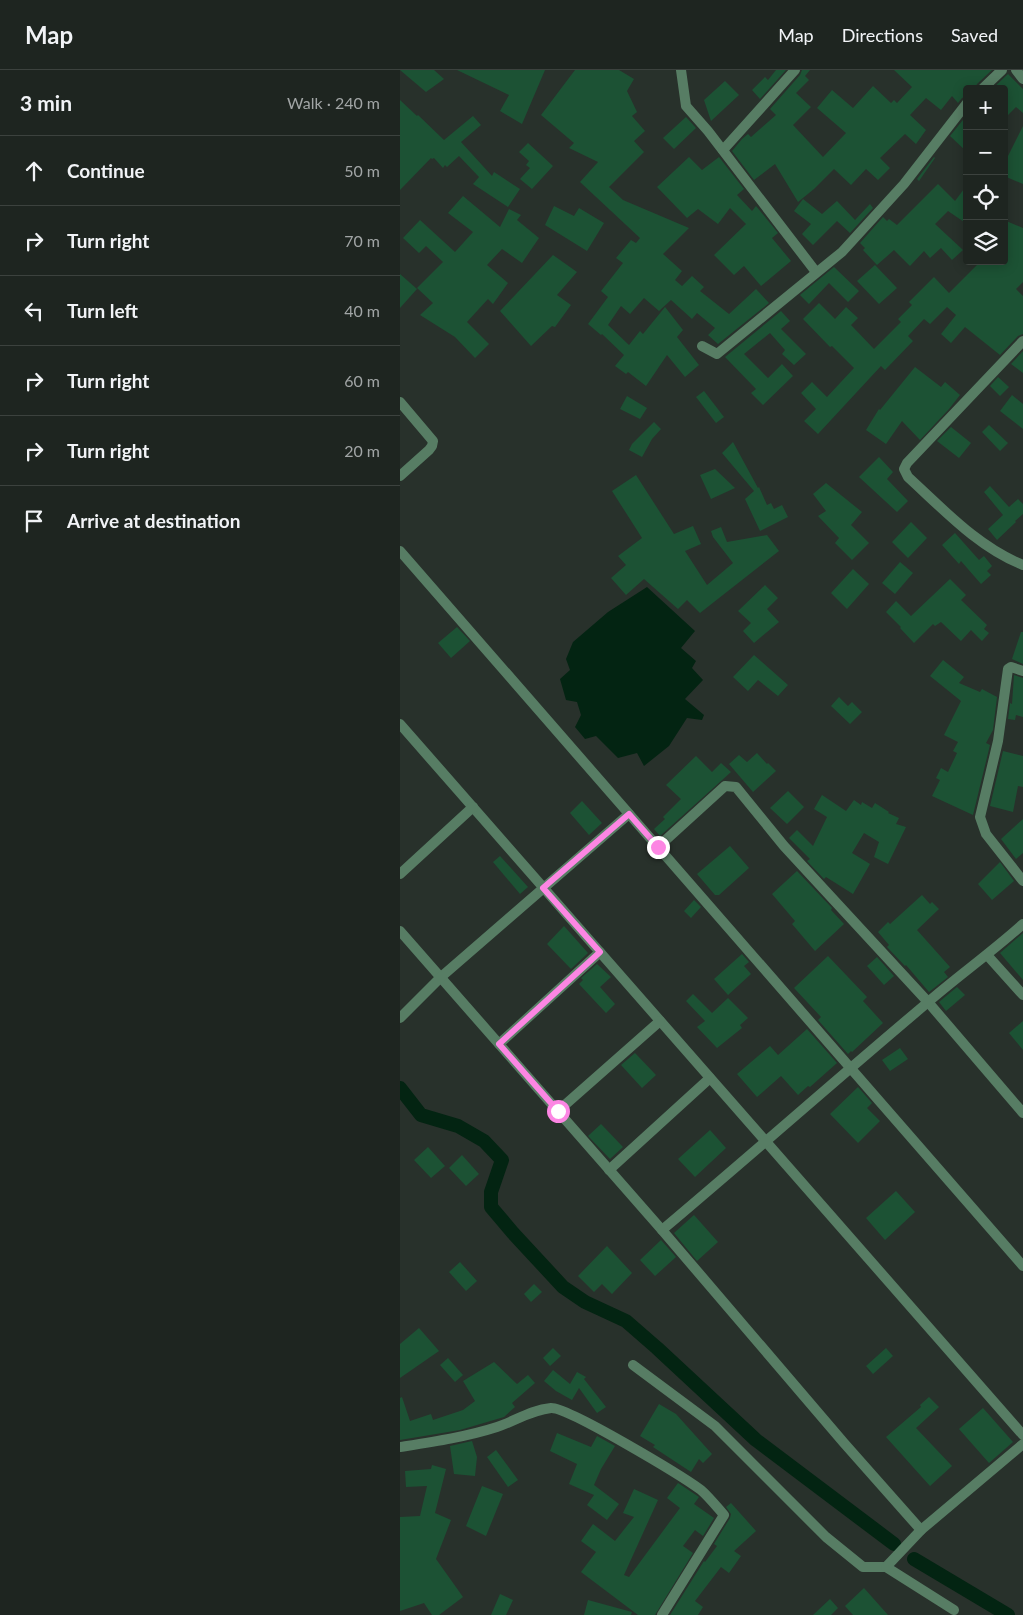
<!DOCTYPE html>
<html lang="en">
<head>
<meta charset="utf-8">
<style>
  :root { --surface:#1e2520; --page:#262d29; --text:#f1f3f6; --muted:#a1a5a5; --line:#3c423e }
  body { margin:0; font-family:Lato,sans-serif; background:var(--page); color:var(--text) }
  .controls { position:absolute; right:15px; top:15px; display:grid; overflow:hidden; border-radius:5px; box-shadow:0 2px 12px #0003 }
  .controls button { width:45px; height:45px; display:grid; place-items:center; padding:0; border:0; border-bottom:1px solid var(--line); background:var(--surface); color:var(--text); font:25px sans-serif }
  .stop { position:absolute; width:15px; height:15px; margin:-11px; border:4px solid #fc86e3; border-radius:50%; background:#fff }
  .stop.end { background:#fc86e3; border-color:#fff; box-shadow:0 1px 5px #0008 }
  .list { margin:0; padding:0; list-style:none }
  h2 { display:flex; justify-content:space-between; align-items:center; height:65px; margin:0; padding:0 20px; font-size:21px }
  h2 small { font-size:16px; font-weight:400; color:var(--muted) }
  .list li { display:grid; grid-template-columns:32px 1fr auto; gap:15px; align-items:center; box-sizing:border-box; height:70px; padding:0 20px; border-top:1px solid var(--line) }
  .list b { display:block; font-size:19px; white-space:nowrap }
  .list em { font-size:16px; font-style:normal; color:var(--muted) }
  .icon { flex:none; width:28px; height:28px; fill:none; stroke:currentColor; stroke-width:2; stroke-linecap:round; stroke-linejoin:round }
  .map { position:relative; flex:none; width:623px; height:1545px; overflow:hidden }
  header { display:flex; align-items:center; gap:30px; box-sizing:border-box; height:70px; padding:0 25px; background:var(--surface); border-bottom:1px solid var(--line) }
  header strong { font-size:24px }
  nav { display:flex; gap:28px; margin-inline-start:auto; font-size:18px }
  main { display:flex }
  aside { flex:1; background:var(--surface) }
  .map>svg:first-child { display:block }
  .water { fill:#032412 }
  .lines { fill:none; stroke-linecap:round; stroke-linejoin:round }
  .canal { stroke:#032412; stroke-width:14 }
  .building { fill:#1c5234 }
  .minor { stroke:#577d64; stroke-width:10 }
  .route { stroke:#fc86e3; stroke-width:6 }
</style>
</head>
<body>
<header>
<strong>Map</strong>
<nav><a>Map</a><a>Directions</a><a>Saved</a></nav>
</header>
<main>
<aside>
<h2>3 min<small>Walk · 240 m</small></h2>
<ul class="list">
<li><svg class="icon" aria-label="ahead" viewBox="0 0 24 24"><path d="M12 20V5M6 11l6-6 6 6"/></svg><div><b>Continue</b></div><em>50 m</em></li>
<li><svg class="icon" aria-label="right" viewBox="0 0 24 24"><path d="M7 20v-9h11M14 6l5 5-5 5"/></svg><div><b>Turn right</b></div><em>70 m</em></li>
<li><svg class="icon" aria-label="left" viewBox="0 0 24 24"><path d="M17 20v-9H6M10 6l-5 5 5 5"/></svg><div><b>Turn left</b></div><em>40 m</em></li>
<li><svg class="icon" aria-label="right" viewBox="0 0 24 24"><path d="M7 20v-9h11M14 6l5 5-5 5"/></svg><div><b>Turn right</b></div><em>60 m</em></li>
<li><svg class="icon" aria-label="right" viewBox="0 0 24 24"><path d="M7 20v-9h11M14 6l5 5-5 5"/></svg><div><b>Turn right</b></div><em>20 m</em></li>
<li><svg class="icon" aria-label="arrive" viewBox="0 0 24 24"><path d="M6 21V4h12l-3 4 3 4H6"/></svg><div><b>Arrive at destination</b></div></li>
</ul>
</aside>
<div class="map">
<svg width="623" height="1545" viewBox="0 0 623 1545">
  <rect width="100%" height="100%" fill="#28312b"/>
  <polygon class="water" points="247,517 295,561 281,578 296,591 292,598 303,610 285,629 304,645 302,650 287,648 269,676 244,696 237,683 218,688 196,666 185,669 175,657 181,645 177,632 166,630 160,609 170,600 166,589 173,572 208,542"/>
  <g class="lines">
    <g class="canal">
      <polyline points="0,1018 21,1045 58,1056 84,1071 102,1090 91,1122 91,1137 113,1163 163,1217 185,1232 226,1251 257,1278 356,1370 494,1474"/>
      <polyline points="514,1489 608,1545"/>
    </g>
  </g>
  <g class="building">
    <polygon points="0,0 34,0 44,9 26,22"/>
    <polygon points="57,0 145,0 122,54 100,41 109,25"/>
    <polygon points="175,0 219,0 234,9 227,21 237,42 232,46 245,61 234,71 244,82 209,117 223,130 289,158 263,184 282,201 275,210 282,216 292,206 304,217 300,221 329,244 356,219 369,233 318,274 308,265 315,258 297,243 292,249 271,230 259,241 244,228 230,244 221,236 208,255 229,275 240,261 243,264 265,237 283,260 277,267 299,295 285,307 267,285 246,316 228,302 226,304 215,296 224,285 202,264 201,265 188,254 208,227 201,221 223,193 216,188 231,170 236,173 240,168 180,112 198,92 169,78 174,73 141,45"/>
    <polygon points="376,0 386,0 360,29 352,20 365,7 368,10"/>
    <polygon points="402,0 410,0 405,6 409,10 396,23 411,37 393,55 423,87 446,63 417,38 432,20 453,38 473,16 491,33 494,30 497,33 512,17 494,0 592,0 577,14 575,19 567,19 567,26 562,28 558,33 552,26 541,40 526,28 510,45 526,60 516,74 505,64 480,88 490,98 478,110 466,99 451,115 434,99 414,119 398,132 375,94 354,110 332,81 342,69 348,64 351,67 376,45 370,39 400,5"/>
    <polygon points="608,4 623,19 623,43 616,37 604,49 604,19 592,19"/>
    <polygon points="325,11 339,25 311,51 304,30"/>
    <polygon points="0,30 17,46 18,45 44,70 73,46 81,55 61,72 92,106 94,102 120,119 108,137 73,114 79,107 59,86 47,97 45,95 43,98 34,88 32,89 31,88 0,120"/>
    <polygon points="567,45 567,82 550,66"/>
    <polygon points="286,47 296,58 274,79 263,68"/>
    <polygon points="623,56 623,114 604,106 604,94"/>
    <polygon points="128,73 153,96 132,119 120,109 130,98 126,95 129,91 119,82"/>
    <polygon points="289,87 302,100 319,87 344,119 337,125 352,141 356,136 378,163 372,168 391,191 361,216 344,196 334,205 314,185 346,154 330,138 318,154 298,139 287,148 257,117"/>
    <polygon points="534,87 535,88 519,111 517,109"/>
    <polygon points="538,114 555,131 567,115 567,154 548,141 535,154 563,180 552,190 541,178 530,188 524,181 510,196 494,180 477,195 463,180 465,178 460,173 483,147 487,151 489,149 497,155"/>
    <polygon points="63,126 100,157 109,139 121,145 117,150 139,168 122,193 102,179 87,195 108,213 93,234 88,229 67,252 89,274 75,288 55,267 20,245 33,233 17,218 43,192 26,176 19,183 3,168 20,150 55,182 73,162 48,143"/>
    <polygon points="403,129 422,144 437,131 455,150 470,134 473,138 450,163 437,151 413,175 402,164 411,154 394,141"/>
    <polygon points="154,136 174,146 179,138 204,153 187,181 145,155"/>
    <polygon points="604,150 623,158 623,212 616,219 623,226 623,264 618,266 600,285 565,257 551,273 541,264 556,245 547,237 530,254 524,249 508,266 513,271 485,300 481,296 418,364 404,351 416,339 401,323 412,312 427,327 454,298 432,276 430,277 403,249 419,233 435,249 446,237 458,248 451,255 474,279 501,252 498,249 512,235 509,232 534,207 549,223 581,191 604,191"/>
    <polygon points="153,185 177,202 157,225 171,235 155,257 152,256 131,276 100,241"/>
    <polygon points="475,195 497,218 479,234 457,211"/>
    <polygon points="434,197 459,221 448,232 429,213 409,234 400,225"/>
    <polygon points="0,204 17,219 0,238"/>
    <polygon points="381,241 390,251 381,259 406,284 394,295 382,284 385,280 370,263 344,284 368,308 382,294 393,306 363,335 351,323 356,319 325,287"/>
    <polygon points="623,281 623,303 611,294"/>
    <polygon points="515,297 541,317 545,312 560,325 549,339 520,370 502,351 486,374 466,360 479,339 480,340"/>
    <polygon points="598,307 609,317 600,326 590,316"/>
    <polygon points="304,321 324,347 316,353 296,327"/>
    <polygon points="612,325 623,334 623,359 600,341"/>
    <polygon points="227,326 247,338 240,349 220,339"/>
    <polygon points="254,352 261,359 252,369 242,387 229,380 232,374"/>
    <polygon points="589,355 608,373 600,381 582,362"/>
    <polygon points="551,357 571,373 559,388 537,371"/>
    <polygon points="333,372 358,418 359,417 367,435 371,433 374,439 382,435 388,447 360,461 345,429 354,421 322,383"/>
    <polygon points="479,387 493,402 487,409 508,431 497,442 459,407"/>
    <polygon points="315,399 335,418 311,429 300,405"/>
    <polygon points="236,405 274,464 293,456 301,474 285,481 307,515 333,493 313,467 311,461 321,457 327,472 367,465 379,481 300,543 287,530 278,539 244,509 226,525 211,508 226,495 218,486 242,468 212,421"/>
    <polygon points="426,413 462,442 451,455 469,473 452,490 435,473 439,468 418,446 426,441 413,424"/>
    <polygon points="590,416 609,437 618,429 623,434 623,444 615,451 616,452 597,470 588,459 603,445 584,422"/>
    <polygon points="511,452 527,468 508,488 492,472"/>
    <polygon points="555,463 579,490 584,486 592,496 587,501 591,505 581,514 561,491 559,494 542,475"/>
    <polygon points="500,492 513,503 495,524 482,513"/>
    <polygon points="453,499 469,514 447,539 431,523"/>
    <polygon points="550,509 566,525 561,530 587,555 584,559 589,563 582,571 571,560 561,571 541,552 535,556 533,554 514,573 500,558 501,557 486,542 496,531 511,546"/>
    <polygon points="365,515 378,528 367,539 379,552 354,573 343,561 351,553 338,541"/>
    <polygon points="57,557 70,571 51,588 38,573"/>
    <polygon points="621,562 623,562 623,594 612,589"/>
    <polygon points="354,585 388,615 378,626 358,610 348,621 333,607"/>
    <polygon points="543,590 564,607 559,613 580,622 582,619 597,627 593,660 586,673 590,675 573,745 532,726 540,710 536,708 541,698 548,702 557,683 553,681 558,672 544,665 561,631 530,606"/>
    <polygon points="614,605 623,608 623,647 616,645 615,650 608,649 610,633 612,634"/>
    <polygon points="439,627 448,636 452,632 462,642 450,654 431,636"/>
    <polygon points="603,681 623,686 623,717 618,716 613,742 590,736"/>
    <polygon points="357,683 367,694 368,693 376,701 353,722 329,694 339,685 347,692"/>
    <polygon points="296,686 312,702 321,693 331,702 260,766 254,759 265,749 263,747 281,729 266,715"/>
    <polygon points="388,721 404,737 387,754 370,738"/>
    <polygon points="422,725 446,741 454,730 461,735 462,732 472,738 475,733 489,742 488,743 499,748 496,754 506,757 488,794 474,787 479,772 464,763 452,783 470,794 453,824 426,807 424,809 407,791 410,789 389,768 397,760 413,776 427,747 414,739"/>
    <polygon points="182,731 202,753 189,765 170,743"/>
    <polygon points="623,749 623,783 616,789 601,769"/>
    <polygon points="330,776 349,798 319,825 315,825 297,804"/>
    <polygon points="100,786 128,817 120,824 93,792"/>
    <polygon points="600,792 614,811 592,830 578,814"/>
    <polygon points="397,801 432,838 431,840 444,854 415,881 392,854 395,851 372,824"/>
    <polygon points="522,825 530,834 532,832 539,839 517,860 550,897 544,902 548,907 529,922 506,895 505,896 487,877 489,875 478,862 488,852 490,854"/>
    <polygon points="294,830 301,837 291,848 284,841"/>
    <polygon points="164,856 188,883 171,899 147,874"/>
    <polygon points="623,863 623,910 600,883"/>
    <polygon points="342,884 349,892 344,896 351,904 328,925 314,909"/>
    <polygon points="428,886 467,927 463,931 483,953 452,982 451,981 448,984 418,950 421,947 394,918"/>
    <polygon points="477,887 494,906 484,915 467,896"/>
    <polygon points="197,894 211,907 200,917 215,934 206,943 179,914 183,910 181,908"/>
    <polygon points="557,917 565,925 546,941 539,932"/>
    <polygon points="293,924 312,943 328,928 348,948 340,955 342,958 317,978 297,957 305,951 286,931"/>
    <polygon points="623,951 623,980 609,963"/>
    <polygon points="407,959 437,993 410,1017 408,1016 398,1025 381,1006 357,1027 337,1004 370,976 378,985"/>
    <polygon points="500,978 508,989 490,1001 482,990"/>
    <polygon points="235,983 256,1005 242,1018 221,995"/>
    <polygon points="458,1017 472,1033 467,1038 480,1051 458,1073 430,1044"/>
    <polygon points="201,1054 223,1077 210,1089 188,1066"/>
    <polygon points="310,1060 326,1078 295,1107 278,1089"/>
    <polygon points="28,1077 45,1096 31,1108 14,1090"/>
    <polygon points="62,1085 79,1104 66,1116 49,1098"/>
    <polygon points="496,1121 515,1142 485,1170 466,1148"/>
    <polygon points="294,1145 318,1172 297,1191 274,1163"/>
    <polygon points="261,1170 276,1187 255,1206 240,1190"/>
    <polygon points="207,1176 232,1203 212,1224 202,1214 194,1222 178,1206"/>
    <polygon points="60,1192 77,1211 66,1221 49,1202"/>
    <polygon points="134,1214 142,1222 131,1232 124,1224"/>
    <polygon points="19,1258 39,1281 0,1308 0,1274"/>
    <polygon points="153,1278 161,1286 150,1296 143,1288"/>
    <polygon points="486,1278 493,1286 473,1304 466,1296"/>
    <polygon points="48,1288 63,1305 55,1312 40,1295"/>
    <polygon points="94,1292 117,1314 128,1305 135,1313 112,1333 115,1337 104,1347 60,1360 0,1370 0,1328 2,1327 10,1351 31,1344 33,1350 63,1340 75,1331 63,1311"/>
    <polygon points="153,1300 170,1314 177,1302 186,1307 184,1309 206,1337 197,1343 179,1318 172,1330 156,1321 144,1311"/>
    <polygon points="529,1327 539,1337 516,1358 552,1396 530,1416 486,1367 521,1337 520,1335"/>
    <polygon points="259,1334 276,1344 312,1384 303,1393 299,1389 291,1402 253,1377 255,1375 240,1366"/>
    <polygon points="583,1338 613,1372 589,1393 559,1359"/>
    <polygon points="157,1363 191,1377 197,1366 215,1376 201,1399 194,1415 219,1434 207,1450 187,1435 194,1425 169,1414 177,1394 150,1381"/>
    <polygon points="72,1371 77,1387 75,1406 54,1404 50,1376"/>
    <polygon points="96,1380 118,1410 108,1417 87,1387"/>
    <polygon points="32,1395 46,1399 35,1443 51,1450 36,1489 63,1527 39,1545 32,1545 24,1533 0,1541 0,1447 20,1446 27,1416 6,1417 5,1401 31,1399"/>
    <polygon points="278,1413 299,1427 294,1434 314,1448 303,1466 295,1460 283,1476 293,1483 255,1545 238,1545 181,1502 196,1482 181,1471 193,1454 215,1471 234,1447 223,1443 234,1419 258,1430 224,1505 229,1507 280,1438 267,1428"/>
    <polygon points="82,1416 103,1424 86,1466 66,1456"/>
    <polygon points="331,1433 356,1461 334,1481 341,1486 329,1503 321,1497 295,1531 303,1537 298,1545 270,1545 304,1491 305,1492 317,1476 314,1474 330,1448 331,1444 326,1437"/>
    <polygon points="464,1518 488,1545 453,1545 445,1536"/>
    <polygon points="100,1524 113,1530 106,1545 91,1545"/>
    <polygon points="430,1529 438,1538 431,1545 413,1545"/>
    <polygon points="188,1530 232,1542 231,1545 184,1545"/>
  </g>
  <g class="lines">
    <g class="minor">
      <polyline points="281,0 286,36 308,61 416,202"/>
      <polyline points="616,0 623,9"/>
      <polyline points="582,19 602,0"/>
      <polyline points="323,80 395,0"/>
      <path d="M623 271 507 393 504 399 508 407C544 440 578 477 623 495"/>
      <polyline points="302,276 317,284 442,182 504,114 567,33"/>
      <polyline points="0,332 33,371 32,376 29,380 0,406"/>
      <polyline points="0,481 623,1196"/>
      <polyline points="623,601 611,597 608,599 598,671 580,747 586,764 623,811"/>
      <polyline points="0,654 623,1365"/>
      <polyline points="258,777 325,716 336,717 384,776 528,932 623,1043"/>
      <polyline points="0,804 73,737"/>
      <polyline points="0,861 262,1160 444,1373 521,1460"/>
      <polyline points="587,885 623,925"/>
      <polyline points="0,948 41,907 229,744"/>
      <polyline points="99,974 200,882"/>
      <polyline points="158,1041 260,951"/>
      <polyline points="209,1100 310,1008"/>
      <path d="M262 1160C351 1085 438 1008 527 933 558 906 592 882 623 854"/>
      <polyline points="233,1295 315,1356 426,1467 463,1497 486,1497 554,1540"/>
      <path d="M0 1377C32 1372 66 1367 97 1357 115 1351 131 1340 151 1338 168 1337 282 1406 301 1420 309 1427 317 1437 324 1445L262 1545"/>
      <polyline points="486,1497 521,1460 623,1374"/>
    </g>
  </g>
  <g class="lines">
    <polyline class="route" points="158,1041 99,974 200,882 143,818 229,744 258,777"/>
  </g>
</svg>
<div class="controls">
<button>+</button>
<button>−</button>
<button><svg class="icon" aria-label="locate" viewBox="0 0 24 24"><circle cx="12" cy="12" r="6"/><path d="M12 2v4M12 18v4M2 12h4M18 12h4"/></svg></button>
<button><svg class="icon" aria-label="layers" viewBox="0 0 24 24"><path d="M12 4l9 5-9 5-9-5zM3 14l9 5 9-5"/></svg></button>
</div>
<div class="stop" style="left:158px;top:1041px"></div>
<div class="stop end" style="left:258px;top:777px"></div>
</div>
</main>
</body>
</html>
